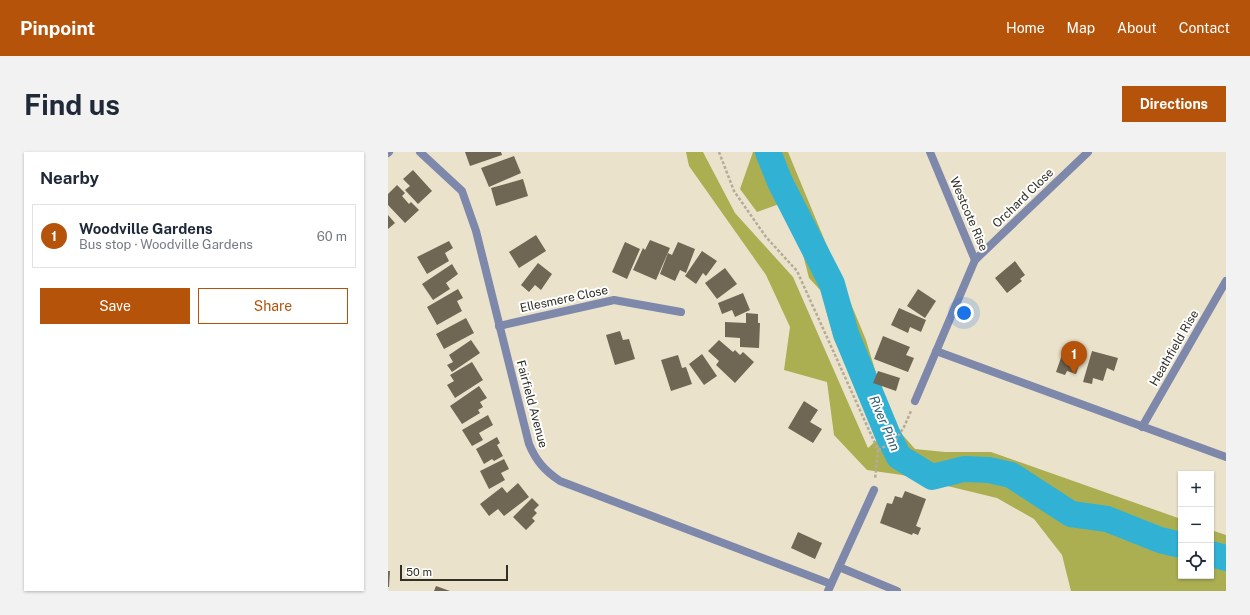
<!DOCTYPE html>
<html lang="en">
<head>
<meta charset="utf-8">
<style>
  :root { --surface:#fff; --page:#f2f2f3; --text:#1f2937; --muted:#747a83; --line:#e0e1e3; --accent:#b45309 }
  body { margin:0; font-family:"Public Sans",sans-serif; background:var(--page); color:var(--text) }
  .controls { position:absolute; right:12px; bottom:12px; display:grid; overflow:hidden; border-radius:0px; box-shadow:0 1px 3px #0004 }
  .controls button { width:36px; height:36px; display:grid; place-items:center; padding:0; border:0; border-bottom:1px solid var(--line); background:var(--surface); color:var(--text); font:20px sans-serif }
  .scale { position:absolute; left:12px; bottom:10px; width:108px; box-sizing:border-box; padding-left:4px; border:2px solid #322f26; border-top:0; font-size:11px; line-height:14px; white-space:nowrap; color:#322f26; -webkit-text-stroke:3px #fff; paint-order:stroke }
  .you { position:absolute; left:576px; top:161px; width:14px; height:14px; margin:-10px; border:3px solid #fff; border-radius:50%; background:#1a73e8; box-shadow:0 0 0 6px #1a73e833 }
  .badge { display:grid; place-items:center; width:26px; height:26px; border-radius:50%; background:var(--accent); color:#fff; font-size:13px; font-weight:700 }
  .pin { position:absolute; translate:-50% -33px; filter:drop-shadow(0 1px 2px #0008) }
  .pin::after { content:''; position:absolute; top:21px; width:14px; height:12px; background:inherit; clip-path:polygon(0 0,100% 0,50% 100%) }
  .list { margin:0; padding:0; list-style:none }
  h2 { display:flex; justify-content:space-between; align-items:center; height:52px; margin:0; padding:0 16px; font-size:17px }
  h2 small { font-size:13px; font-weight:400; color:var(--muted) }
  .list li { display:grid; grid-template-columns:26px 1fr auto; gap:12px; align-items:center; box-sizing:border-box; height:64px; margin:0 8px 8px; padding:0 8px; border:1px solid var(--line); border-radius:0px }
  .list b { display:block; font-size:15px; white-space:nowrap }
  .list p { margin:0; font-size:13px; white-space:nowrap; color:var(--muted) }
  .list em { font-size:13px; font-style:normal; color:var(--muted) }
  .actions { display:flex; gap:8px; padding:12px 16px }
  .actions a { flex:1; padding:9px 0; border:1px solid var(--accent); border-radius:0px; text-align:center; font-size:14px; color:var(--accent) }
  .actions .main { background:var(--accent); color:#fff }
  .icon { flex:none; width:22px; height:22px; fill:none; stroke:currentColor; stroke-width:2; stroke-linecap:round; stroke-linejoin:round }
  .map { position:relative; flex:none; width:838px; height:439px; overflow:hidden; border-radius:0px }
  header { display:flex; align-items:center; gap:24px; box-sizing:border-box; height:56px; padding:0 20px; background:var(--accent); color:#fff }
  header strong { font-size:19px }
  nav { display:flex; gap:22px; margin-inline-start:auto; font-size:14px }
  .intro { display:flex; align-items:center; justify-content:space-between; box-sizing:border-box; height:96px; padding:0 24px }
  h1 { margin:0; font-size:28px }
  .button { padding:10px 18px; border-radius:0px; background:var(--accent); color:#fff; font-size:14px; font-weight:700 }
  main { display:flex; gap:24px; padding:0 24px }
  aside { flex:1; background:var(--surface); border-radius:0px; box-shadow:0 1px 3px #0004 }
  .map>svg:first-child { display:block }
  .forest { fill:#abaf52 }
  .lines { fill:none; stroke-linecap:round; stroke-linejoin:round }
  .river { stroke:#31b2d4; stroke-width:26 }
  .building { fill:#6f6754 }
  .path { stroke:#b3ac9a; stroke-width:2.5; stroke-dasharray:3 2; stroke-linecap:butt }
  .minor { stroke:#7d88aa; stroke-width:8 }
  .labels { text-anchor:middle; stroke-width:4; stroke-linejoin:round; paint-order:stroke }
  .street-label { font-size:12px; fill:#322f26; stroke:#fff }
  .water-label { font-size:13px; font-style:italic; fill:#2c5e6d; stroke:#fff }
</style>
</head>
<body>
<header>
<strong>Pinpoint</strong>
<nav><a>Home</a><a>Map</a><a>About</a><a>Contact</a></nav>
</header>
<div class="intro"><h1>Find us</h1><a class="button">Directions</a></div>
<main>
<aside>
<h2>Nearby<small></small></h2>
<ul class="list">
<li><span class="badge">1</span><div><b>Woodville Gardens</b><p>Bus stop · Woodville Gardens</p></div><em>60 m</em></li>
</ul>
<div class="actions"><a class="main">Save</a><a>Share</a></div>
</aside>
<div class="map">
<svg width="838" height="439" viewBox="0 0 838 439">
  <rect width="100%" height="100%" fill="#ebe2cc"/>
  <polygon class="forest" points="298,0 315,0 347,61 405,125 480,296 491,286 446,187 433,139 421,126 411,87 394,51 369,60 352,37 365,0 400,0 478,188 495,244 511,279 527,297 557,300 603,300 793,367 793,424 823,424 823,378 838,383 838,439 683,439 674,403 646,367 609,346 514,323 479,318 446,283 439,230 396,218 402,175 378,123 301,14"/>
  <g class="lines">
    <g class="river">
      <polyline points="380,0 392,30 444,132 458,182 499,281 511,305 544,325 576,317 601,318 623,323 683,362 719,367 772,388 793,393"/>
      <polyline points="823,402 838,406"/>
    </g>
  </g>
  <g class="building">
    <polygon points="77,0 113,0 114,3 82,14"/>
    <polygon points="126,4 133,21 101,35 93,16"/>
    <polygon points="25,18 44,39 30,52 17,38 22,34 15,27"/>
    <polygon points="135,27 140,44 108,54 103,36"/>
    <polygon points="9,33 17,41 14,44 21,52 23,50 31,58 17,71 0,53 0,42"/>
    <polygon points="0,63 7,71 0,77"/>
    <polygon points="148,83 158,99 131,116 121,100"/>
    <polygon points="262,88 282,96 268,128 245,118 255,96 257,98"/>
    <polygon points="61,89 65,96 57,101 61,109 39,122 29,105"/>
    <polygon points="237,90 252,97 239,127 224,120"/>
    <polygon points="290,90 307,97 298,121 292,118 287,129 272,122 280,101 284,103"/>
    <polygon points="314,99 329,109 318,124 315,121 308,132 297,124"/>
    <polygon points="627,109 637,123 632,127 634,129 619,141 607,126"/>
    <polygon points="150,111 164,122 153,138 147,133 141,140 133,133"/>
    <polygon points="64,112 70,122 58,131 62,137 45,148 34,132"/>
    <polygon points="337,116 349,132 329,147 317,131"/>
    <polygon points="70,137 75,146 69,149 74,159 49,173 39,155"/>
    <polygon points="530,137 548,149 537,166 519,154"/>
    <polygon points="355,141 362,158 347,165 344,158 334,162 330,151"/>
    <polygon points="511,156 538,168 533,180 522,175 520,181 503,173"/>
    <polygon points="358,161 370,162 370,171 372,171 371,196 352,195 352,186 337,185 337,170 358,171"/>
    <polygon points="78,166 86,181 56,197 48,182"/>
    <polygon points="232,179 235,188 241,187 247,207 227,213 218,183"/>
    <polygon points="495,184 522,195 518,203 526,206 520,220 486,207"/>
    <polygon points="83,188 92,201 64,220 59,213 65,210 61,203"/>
    <polygon points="331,188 345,200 347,198 352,203 355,200 366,210 347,231 328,213 331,209 320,199"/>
    <polygon points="676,197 694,204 688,222 679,219 677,223 668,220"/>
    <polygon points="704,199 730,206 726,219 719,216 715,229 705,226 704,232 695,230"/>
    <polygon points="314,202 329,224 316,233 301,212"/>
    <polygon points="290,203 294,216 298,215 304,232 283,239 273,208"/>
    <polygon points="84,210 95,228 67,246 59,233 66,229 62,223"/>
    <polygon points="490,219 512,226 508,239 485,231"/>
    <polygon points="91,234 99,246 92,250 95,255 90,258 92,261 74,272 62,254"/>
    <polygon points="416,249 430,258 422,270 434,277 425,291 400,276"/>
    <polygon points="100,263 105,273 91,281 95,288 84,294 74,278"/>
    <polygon points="109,285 112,291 109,293 115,304 106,309 104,307 96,312 88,297"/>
    <polygon points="116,307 121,317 113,321 117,328 101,337 92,319"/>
    <polygon points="130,331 141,345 116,364 110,357 101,364 92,352 114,335 119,341"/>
    <polygon points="517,339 538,347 528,374 533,376 530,383 525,381 524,383 492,371 499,351 504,352 507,344 514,346"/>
    <polygon points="144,346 151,353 146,358 149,361 144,366 147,369 138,378 125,365"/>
    <polygon points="410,380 434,391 427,407 403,396"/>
    <polygon points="0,419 2,419 1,435 0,435"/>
    <polygon points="48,434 62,439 46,439"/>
  </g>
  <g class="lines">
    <g class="path">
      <polyline points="331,0 346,39 378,85 409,119 490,298 487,327"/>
      <polyline points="490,298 507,289 516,275 523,259"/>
    </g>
    <g class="minor">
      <path d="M32 0 74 39 88 79 141 292C148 309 157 319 172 329L443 432"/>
      <polyline points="0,1 1,0"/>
      <polyline points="587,108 700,0"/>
      <polyline points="111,174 226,148 293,160"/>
      <polyline points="548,199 838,305"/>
      <polyline points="527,249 587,108 542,0"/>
      <polyline points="754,275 838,129"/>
      <polyline points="451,415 509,439"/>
      <polyline points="440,439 486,338"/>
    </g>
  </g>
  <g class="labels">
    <g class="street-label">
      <text transform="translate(635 46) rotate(-44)" y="4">Orchard Close</text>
      <text transform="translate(581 62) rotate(67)" y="4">Westcote Rise</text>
      <text transform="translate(176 147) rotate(-12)" y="4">Ellesmere Close</text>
      <text transform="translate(786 196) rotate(-60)" y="4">Heathfield Rise</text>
      <text transform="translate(144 252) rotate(75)" y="4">Fairfield Avenue</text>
    </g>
    <g class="water-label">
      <text transform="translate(497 271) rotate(67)" y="5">River Pinn</text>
    </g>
  </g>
</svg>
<div class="controls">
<button>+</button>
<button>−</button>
<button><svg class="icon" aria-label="locate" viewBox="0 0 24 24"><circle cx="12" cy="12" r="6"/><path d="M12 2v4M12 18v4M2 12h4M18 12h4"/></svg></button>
</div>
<div class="scale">50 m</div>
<div class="you"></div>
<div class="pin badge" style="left:686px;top:222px">1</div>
</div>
</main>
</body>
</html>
